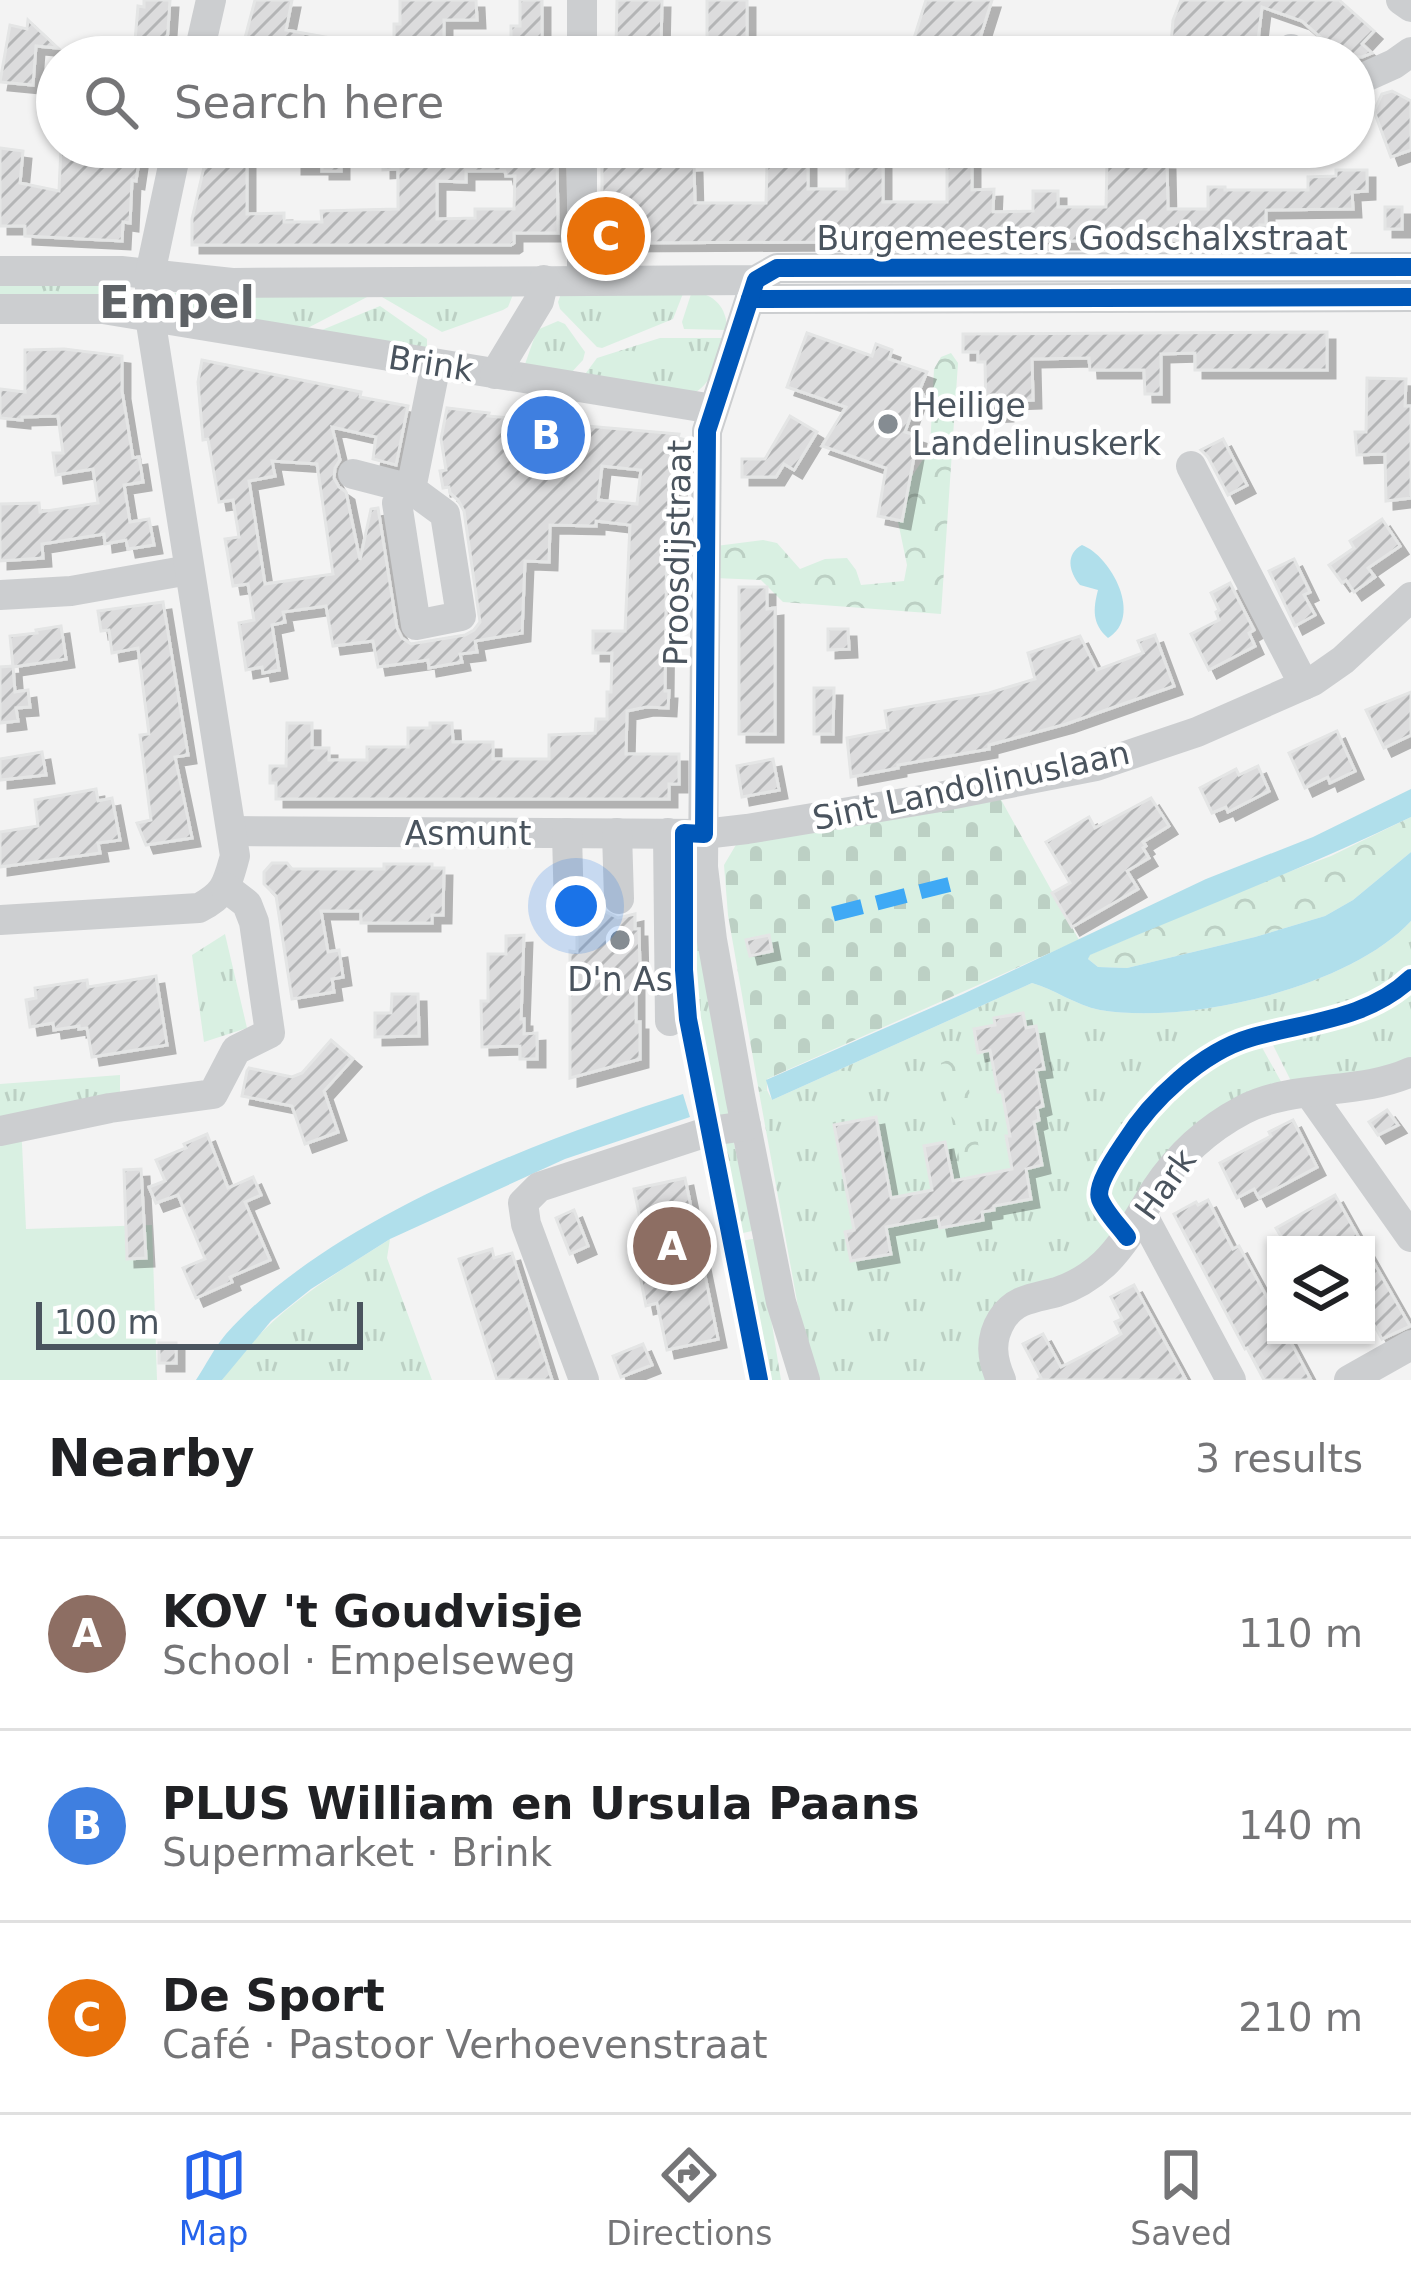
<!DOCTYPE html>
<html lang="en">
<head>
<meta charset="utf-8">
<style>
  :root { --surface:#fff; --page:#f2f2f2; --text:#202124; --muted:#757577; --line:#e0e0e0; --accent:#2563eb }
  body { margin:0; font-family:"DejaVu Sans",sans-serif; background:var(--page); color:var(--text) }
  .controls { position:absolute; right:36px; bottom:36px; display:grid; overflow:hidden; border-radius:0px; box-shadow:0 3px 9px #0004 }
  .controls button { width:108px; height:108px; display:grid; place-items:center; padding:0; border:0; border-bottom:3px solid var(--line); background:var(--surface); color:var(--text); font:60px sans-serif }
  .scale { position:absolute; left:36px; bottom:30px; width:327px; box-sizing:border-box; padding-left:12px; border:6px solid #4a545e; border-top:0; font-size:33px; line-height:42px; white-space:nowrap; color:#4a545e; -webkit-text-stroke:9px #fff; paint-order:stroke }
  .you { position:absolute; left:576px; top:906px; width:42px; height:42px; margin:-30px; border:9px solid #fff; border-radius:50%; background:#1a73e8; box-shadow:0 0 0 18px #1a73e833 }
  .badge { display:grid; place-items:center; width:78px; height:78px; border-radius:50%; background:var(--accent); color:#fff; font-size:39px; font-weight:700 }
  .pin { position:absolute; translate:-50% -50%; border:6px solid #fff; box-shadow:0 3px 12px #0006 }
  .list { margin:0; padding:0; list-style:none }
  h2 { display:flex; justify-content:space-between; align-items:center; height:156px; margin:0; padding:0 48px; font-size:51px }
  h2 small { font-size:39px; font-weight:400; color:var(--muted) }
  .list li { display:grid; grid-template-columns:78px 1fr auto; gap:36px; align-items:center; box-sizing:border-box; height:192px; padding:0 48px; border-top:3px solid var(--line) }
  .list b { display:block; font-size:45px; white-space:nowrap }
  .list p { margin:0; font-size:39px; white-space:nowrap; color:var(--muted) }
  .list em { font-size:39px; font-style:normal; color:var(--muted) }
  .icon { flex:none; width:66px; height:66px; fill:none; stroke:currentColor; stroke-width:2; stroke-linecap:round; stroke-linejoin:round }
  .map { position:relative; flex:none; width:1411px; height:1380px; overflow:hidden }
  .search { position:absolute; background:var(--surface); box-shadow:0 3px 9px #0004; left:36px; right:36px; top:36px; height:132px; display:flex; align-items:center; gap:30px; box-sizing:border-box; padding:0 42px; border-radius:66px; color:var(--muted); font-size:45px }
  .sheet { height:732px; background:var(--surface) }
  nav { display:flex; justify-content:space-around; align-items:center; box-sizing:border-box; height:168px; border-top:3px solid var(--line); background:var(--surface); font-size:33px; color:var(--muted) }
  nav a { display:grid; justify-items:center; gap:6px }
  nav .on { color:var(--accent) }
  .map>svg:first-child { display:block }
  .grass { fill:url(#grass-tufts) }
  .forest { fill:url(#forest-crowns) }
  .cemetery { fill:url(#cemetery-stones) }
  .pitch { fill:#d9f0e2 }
  .water { fill:#b0dfeb }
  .building { fill:url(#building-hatch); stroke:#e4e5e5; stroke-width:3; fill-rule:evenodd; filter:url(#shadow) }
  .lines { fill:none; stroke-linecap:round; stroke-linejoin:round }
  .minor { stroke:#ccced0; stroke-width:30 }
  .quiet { stroke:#3fa9f5; stroke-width:15; stroke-dasharray:30 15; stroke-linecap:butt }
  .cycleway-casing { stroke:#fff; stroke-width:26 }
  .cycleway { stroke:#0057b8; stroke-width:18 }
  .poi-dot { fill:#858c92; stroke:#fff; stroke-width:4.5 }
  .labels { text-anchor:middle; stroke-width:9; stroke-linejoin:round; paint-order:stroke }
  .street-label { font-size:33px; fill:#4a545e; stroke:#fff }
  .poi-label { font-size:33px; fill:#4a545e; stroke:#fff; text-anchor:start }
  .district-label { font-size:45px; font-weight:bold; fill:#5e6266; stroke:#fff }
</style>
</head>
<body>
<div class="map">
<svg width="1411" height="1380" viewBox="0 0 1411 1380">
  <defs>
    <pattern id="grass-tufts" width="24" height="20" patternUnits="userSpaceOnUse" patternTransform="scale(3)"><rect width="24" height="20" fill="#d9f0e2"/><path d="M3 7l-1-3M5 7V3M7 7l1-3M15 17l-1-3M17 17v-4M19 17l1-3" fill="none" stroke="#bcd0c4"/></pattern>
    <pattern id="forest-crowns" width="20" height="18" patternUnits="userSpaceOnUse" patternTransform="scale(3)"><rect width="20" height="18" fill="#d9f0e2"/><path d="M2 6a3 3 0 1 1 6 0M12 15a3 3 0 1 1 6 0" fill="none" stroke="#bcd0c4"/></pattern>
    <pattern id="cemetery-stones" width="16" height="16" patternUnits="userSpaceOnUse" patternTransform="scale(3)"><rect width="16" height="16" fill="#d9f0e2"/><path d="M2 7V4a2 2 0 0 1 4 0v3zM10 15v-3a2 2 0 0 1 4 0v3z" fill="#bcd0c4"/></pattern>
    <pattern id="building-hatch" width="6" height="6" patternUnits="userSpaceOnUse" patternTransform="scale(3)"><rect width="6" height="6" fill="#dcdcdd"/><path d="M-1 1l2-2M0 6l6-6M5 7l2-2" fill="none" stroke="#b4b5b6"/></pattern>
    <filter id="shadow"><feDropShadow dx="8" dy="8" stdDeviation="0" flood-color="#0004"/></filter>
  </defs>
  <rect width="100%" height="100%" fill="#f3f3f3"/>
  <g class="grass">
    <polygon points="0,278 101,278 100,302 0,302"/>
    <polygon points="562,291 684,291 673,319 602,348 597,347 560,309 558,302"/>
    <path d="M692 291C714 294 727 307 727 330L684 329 682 322Z"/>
    <polygon points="514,292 508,307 503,310 442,332 382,297"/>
    <polygon points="218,293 200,316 166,310 160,297 170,293"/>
    <polygon points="238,293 369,296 300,332 211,317 214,311"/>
    <polygon points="380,306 427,339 427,352 322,330"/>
    <polygon points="558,321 565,324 585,352 583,360 569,375 524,367 537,330"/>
    <path d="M660 338H725C718 357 714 381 696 392L583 377 597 358Z"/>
    <polygon points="689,854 733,1114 714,1122 691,988"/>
    <path d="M1411 921V972C1369 1012 1308 1020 1254 1033L1284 1087 1123 1224 1103 1194 1115 1164 1156 1106 1226 1053 1219 1048 1150 1099 1107 1160 1094 1195 1117 1231 1075 1273 1029 1286 992 1380H815L801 1323 759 1092 767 1090 772 1100 1032 983C1054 989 1075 1005 1100 1010 1188 1025 1349 988 1411 921Z"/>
    <polygon points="225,934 247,1028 204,1042 192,955"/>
    <polygon points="1411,985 1411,1060 1398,1067 1293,1085 1270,1039 1336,1025 1375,1008"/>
    <polygon points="120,1075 120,1100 21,1126 22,1144 0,1144 0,1084"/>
    <polygon points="717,1140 733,1140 756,1230 739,1234 735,1229"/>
    <polygon points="758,1238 781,1380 766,1380 738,1245 741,1241"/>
    <path d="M390 1239 387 1258 432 1380H222C271 1311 321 1283 390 1239Z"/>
  </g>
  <g class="forest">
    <polygon points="951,353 958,363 941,614 783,602 761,580 715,578 716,546 763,540 777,543 800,569 825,559 847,558 856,570 861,585 904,581 907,565 896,512 898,497 930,449 934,369 941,357"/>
    <polygon points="1411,817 1411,852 1353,900 1325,916 1255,937 1127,968 1098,967 1088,959 1089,955 1254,885 1331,856"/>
    <polygon points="959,1055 965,1066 989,1208 970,1214 941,1063"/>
  </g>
  <polygon class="cemetery" points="999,796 1079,940 767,1079 767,1090 759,1092 728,915 724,865 737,843"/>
  <polygon class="pitch" points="0,1144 22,1144 26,1229 152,1225 157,1380 0,1380"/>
  <g class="water">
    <path d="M1082 545C1111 556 1144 617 1108 638 1092 624 1093 609 1098 590L1080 585C1069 572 1065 554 1082 545Z"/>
    <path d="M1411 789V817C1306 868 1197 909 1090 955L1088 959 1098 967 1127 968 1255 937 1325 916 1353 900 1411 852V921C1349 988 1188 1025 1100 1010 1075 1005 1054 989 1032 983L772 1100 766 1080 963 994 1206 879 1313 837Z"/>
    <path d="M683 1094 690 1117 565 1159 390 1239 311 1289 271 1321 222 1380H196C206 1365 214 1348 226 1334 329 1219 539 1140 683 1094Z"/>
  </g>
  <g class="building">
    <polygon points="144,0 170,0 167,43 135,41 138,6 144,7"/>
    <polygon points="255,0 292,0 286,30 336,39 332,57 318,57 280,48 278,57 240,57"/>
    <polygon points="400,0 476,0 477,20 444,20 444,44 415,44 415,54 394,54 394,24 400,24"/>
    <polygon points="520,0 542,0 542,57 511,57 511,26 520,26"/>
    <polygon points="617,0 662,0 661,47 616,47"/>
    <rect x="707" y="0" width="40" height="57"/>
    <polygon points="926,0 992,0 974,57 929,57 910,51"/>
    <polygon points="1181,0 1339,0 1374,31 1362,44 1372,53 1362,57 1343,57 1302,21 1262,7 1256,57 1170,57 1173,20"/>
    <polygon points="28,20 58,48 36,46 33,85 0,82 10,25 27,29"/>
    <polygon points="1392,91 1411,101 1411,150 1391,157 1374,111 1382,94"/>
    <polygon points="61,147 92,147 140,154 136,181 132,180 130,223 123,222 122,241 25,236 25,226 0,226 0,148 23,151 20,183 59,191"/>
    <path d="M214 147H247V214L284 213V222H322L321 211 398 209V169L383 170V147L557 150 558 233H514V243L511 245H192V219L207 154 212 155ZM466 171H505L506 176H515L514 209H475V218L437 219V181L466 182Z"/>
    <polygon points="294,147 341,147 341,171 322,171 322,166 294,166"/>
    <polygon points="602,147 672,147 672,166 694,165 695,203 766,203 767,165 787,166 787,147 808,147 808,189 847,189 847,147 883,147 883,202 947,202 947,159 972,159 972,190 994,189 993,212 1033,211 1033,191 1058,191 1058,207 1106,207 1107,161 1167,162 1168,209 1208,209 1208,187 1225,187 1225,190 1308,190 1308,177 1336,176 1336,170 1367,170 1367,191 1352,192 1353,209 1266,210 1266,225 1260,225 1260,240 882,242 876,245 854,244 854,242 607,243 602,238"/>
    <rect x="1385" y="207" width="17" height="22"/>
    <polygon points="1327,332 1327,370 1195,370 1195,353 1161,354 1161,394 1145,394 1144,370 1090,370 1089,358 1032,359 1033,400 1005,401 1005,413 986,414 985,362 978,362 978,352 963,352 963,334"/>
    <polygon points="807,333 872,356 876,344 892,350 889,359 927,372 920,389 924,396 917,398 905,432 918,436 902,521 878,516 886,468 822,446 846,407 787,387"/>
    <polygon points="64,349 122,356 122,391 133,458 139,457 143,482 124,485 130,522 149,519 154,545 128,549 126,540 105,544 104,534 42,544 43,558 0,561 0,504 39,503 40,512 98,503 93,469 56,475 53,453 63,453 58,416 22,417 22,420 0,418 0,389 25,392 25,350"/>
    <path d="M202 360 361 392 360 397 408 406 396 465 373 459 376 437 332 427 340 460 335 468 334 478 339 487 346 492 360 560 371 509 378 508 397 628 402 638 411 644 465 635 474 630 480 622 464 511 458 500 450 493 449 487 443 488 440 471 446 470 441 439 447 408 489 413 488 416 531 420 533 416 561 419 563 424 679 434 678 438 686 440V475L680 474 675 516 667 515 665 691H669L668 708 646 707 627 711 626 754H679V784H669V799H276V783H270V766H286L287 723H312V748H329V760H367V747H408V728H430V723H452L453 742H493V759H549V735L595 733 596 719H607V692H611L612 653H593V631H625L630 525 596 521V526L550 525 549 562 525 561 522 633 475 641 477 652 460 654 462 662 429 668 428 660 378 667 373 641 333 646 326 606 283 612 285 622 272 625 279 670 263 673 262 667 246 670 239 623 254 620 248 584 233 586 225 539 239 537 233 500 219 502 208 439 203 440 198 382ZM272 461 317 464 333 574 265 584 249 481 275 476ZM602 466 641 470 637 504 598 500Z"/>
    <polygon points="1367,378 1406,379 1405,406 1411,406 1411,498 1386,501 1385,454 1357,455 1355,432 1366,432"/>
    <polygon points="790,416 817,432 794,470 784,464 776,477 742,477 742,459 765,459"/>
    <polygon points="1223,439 1247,485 1228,495 1208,457 1201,450"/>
    <polygon points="1382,519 1400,546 1368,568 1375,577 1354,592 1346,580 1342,583 1329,565 1354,548 1350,541"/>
    <polygon points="1294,559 1310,592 1304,595 1315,615 1295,626 1269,571"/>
    <polygon points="1230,583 1254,630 1249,633 1255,646 1209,670 1191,634 1219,620 1216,612 1219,610 1211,593"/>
    <polygon points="739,587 767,587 767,609 775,608 775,734 739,734"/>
    <polygon points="163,602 188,755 175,757 192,838 146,845 137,823 151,820 140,735 149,734 138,648 112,653 109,630 101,631 98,611"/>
    <polygon points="61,626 66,659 13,667 10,636 37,633 36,630"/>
    <polygon points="828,629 848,629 849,649 828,650"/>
    <polygon points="1155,635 1174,686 1066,724 989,745 989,749 898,765 898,768 851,777 847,738 888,730 885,711 989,693 1035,679 1028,653 1080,636 1097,670 1143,653 1138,641"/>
    <polygon points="13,666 15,692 28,690 30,707 16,708 18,721 0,723 0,667"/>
    <polygon points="814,688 834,688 833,734 814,734"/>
    <polygon points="1411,692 1411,735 1384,748 1366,710"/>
    <polygon points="1337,731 1355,771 1330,783 1328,777 1305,788 1289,753"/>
    <polygon points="42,752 46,775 0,780 0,759"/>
    <polygon points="773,759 779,790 742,797 737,766"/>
    <polygon points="1258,766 1269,791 1228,812 1226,807 1212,813 1200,788 1236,769 1239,775"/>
    <polygon points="96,789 98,801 112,798 120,840 98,843 100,853 0,867 0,832 38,826 35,800"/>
    <polygon points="1151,798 1169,826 1143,842 1146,846 1143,848 1149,858 1127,871 1138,889 1072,927 1052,893 1070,883 1046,842 1089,817 1095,828"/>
    <polygon points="272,863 287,863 292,869 384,869 384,864 432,864 432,868 444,868 443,915 432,915 432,923 361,923 361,911 321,911 328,952 339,950 343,977 332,979 334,992 292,999 276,896 264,884 264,872"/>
    <polygon points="588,912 606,912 618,918 635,914 635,929 639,929 640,971 636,971 636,1022 640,1022 640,1059 570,1078 570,951 577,952 577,929 585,922"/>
    <polygon points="524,935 521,1019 524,1019 524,1034 537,1033 537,1059 520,1059 520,1046 482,1047 481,1001 488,1001 488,954 506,954 506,936"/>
    <polygon points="769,935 772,951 750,956 746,940"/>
    <polygon points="156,976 167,1045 92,1057 87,1028 79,1029 79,1026 54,1030 53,1023 30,1027 26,1000 36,998 35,988 87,980 88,987"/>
    <polygon points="392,994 418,994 419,1036 375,1037 375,1013 391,1013"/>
    <polygon points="1023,1013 1026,1028 1036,1026 1044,1069 1036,1070 1043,1106 1037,1108 1039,1120 1034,1122 1042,1165 1026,1169 1031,1199 994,1206 994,1210 982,1212 983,1220 940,1228 938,1217 886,1227 891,1254 851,1261 845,1232 854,1230 834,1125 876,1117 891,1198 932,1190 924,1146 945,1142 953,1181 1012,1169 1006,1136 1010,1136 1002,1092 998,1092 990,1050 978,1053 974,1029 995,1025 994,1018"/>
    <polygon points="331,1040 353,1059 324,1091 338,1132 305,1144 292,1106 242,1096 247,1071 249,1068 292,1077 302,1073"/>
    <polygon points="1387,1110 1398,1125 1378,1135 1369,1122"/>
    <polygon points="1293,1120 1317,1167 1261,1197 1259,1198 1254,1189 1237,1198 1220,1163 1271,1136 1269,1132"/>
    <polygon points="207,1134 228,1188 253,1177 261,1195 245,1202 270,1260 230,1277 232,1282 196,1298 183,1268 205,1259 178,1195 156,1203 149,1187 165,1181 156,1160 186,1148 184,1144"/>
    <polygon points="141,1169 146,1258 127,1259 124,1170"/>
    <polygon points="685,1178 718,1339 667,1350 657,1303 646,1306 640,1276 651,1273 634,1189"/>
    <polygon points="1335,1195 1363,1245 1286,1245 1276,1228"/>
    <polygon points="1208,1200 1233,1249 1239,1246 1276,1314 1276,1335 1287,1335 1311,1380 1264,1380 1247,1348 1245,1349 1174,1214 1196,1202 1198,1205"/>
    <polygon points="574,1210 588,1246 570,1254 556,1218"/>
    <polygon points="492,1249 494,1258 512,1253 552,1380 497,1380 459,1259"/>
    <polygon points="1366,1249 1410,1326 1382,1339 1366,1311"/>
    <polygon points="1134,1285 1186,1380 1037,1380 1041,1378 1023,1344 1043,1334 1061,1367 1094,1350 1121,1334 1115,1322 1122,1319 1111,1297"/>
    <rect x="159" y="1343" width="17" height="20"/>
    <polygon points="643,1344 652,1365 621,1377 613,1356"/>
  </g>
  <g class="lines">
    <g class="minor">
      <polyline points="1401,0 1411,7"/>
      <polyline points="198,57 211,0"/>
      <polyline points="582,57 582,0"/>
      <polyline points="1291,57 1291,49"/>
      <polyline points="1354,82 1394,64 1411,52"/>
      <polyline points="582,147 582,280"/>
      <polyline points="0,271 121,271 232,283 756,280 777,268 1411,267"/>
      <polyline points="756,280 707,431 703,867 712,940 740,1096 781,1302 805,1380"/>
      <polyline points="750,299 1411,297"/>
      <polyline points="0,309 103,309 713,409"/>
      <polyline points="495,374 539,301 544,280"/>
      <polyline points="1191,466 1304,685"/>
      <polyline points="353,474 411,489 445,514 461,616 416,625 397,503 411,489 436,364"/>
      <polyline points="0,595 71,591 189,570"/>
      <polyline points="232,831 704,834 747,829 934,798 1096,766 1197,732 1313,681 1343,660 1411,597"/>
      <polyline points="567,833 569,912"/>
      <polyline points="617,833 619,899"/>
      <polyline points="668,833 670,1021"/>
      <path d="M0 920 199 908C226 894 227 884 235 856L150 317V274L177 147"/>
      <polyline points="1310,1094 1411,1237"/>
      <polyline points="0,1131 110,1108 213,1094 236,1050 270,1033 254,922 247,904 225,887"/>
      <polyline points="1142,1214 1231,1380"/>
      <polyline points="584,1380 526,1224 523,1203 539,1187 710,1131 746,1126"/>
      <path d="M1001 1380C992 1359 989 1340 1002 1319 1016 1298 1035 1298 1057 1292 1075 1286 1090 1277 1104 1264 1126 1243 1140 1215 1156 1189 1178 1156 1207 1129 1243 1110 1295 1083 1358 1096 1411 1072"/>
      <polyline points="1349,1380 1411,1345"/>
    </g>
    <polyline class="quiet" points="833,914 951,884"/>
    <defs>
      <g id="cycleway">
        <polyline points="750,299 1411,297"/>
        <path d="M1127 1237C1119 1226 1105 1212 1100 1199 1095 1185 1117 1154 1125 1142 1151 1100 1202 1052 1250 1038 1305 1022 1367 1020 1411 978"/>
        <polyline points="759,1380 688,1019 684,970 684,833 704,834 707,431 756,280 777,268 1411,267"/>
      </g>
    </defs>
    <use href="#cycleway" class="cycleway-casing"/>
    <use href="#cycleway" class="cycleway"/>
  </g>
  <g class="poi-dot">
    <circle cx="888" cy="424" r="12"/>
    <circle cx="620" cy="940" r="12"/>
  </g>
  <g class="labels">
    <g class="street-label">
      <text x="1082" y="250">Burgemeesters Godschalxstraat</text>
      <text transform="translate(431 363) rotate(9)" y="12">Brink</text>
      <text transform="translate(677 553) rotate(-89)" y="12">Proosdijstraat</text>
      <text transform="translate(971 785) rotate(-12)" y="12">Sint Landolinuslaan</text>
      <text x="468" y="845">Asmunt</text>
      <text transform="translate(1165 1184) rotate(-54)" y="12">Hark</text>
    </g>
    <g class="poi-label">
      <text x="912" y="417">Heilige<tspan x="912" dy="38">Landelinuskerk</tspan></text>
      <text x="620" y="991" text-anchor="middle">D'n As</text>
    </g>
    <g class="district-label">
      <text x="177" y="318">Empel</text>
    </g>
  </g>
</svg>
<div class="controls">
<button><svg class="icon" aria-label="layers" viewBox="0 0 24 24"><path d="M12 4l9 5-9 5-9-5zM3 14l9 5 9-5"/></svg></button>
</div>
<div class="scale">100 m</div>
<div class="you"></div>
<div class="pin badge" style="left:672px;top:1246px;background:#8d6e63">A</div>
<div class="pin badge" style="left:546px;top:435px;background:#3f7fe0">B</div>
<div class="pin badge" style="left:606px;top:236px;background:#e8710a">C</div>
<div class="search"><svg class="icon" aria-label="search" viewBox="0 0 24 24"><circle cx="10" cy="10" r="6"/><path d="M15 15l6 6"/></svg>Search here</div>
</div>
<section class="sheet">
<h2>Nearby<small>3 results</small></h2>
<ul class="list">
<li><span class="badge" style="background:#8d6e63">A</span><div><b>KOV 't Goudvisje</b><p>School · Empelseweg</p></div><em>110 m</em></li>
<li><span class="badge" style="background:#3f7fe0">B</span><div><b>PLUS William en Ursula Paans</b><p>Supermarket · Brink</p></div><em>140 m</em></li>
<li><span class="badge" style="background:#e8710a">C</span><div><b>De Sport</b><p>Café · Pastoor Verhoevenstraat</p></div><em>210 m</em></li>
</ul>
</section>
<nav>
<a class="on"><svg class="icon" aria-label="map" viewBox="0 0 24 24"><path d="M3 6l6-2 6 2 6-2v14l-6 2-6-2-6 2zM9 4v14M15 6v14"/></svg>Map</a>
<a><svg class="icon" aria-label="directions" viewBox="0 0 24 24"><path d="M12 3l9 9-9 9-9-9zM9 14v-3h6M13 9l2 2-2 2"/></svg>Directions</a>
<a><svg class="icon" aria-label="saved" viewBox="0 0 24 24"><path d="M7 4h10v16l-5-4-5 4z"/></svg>Saved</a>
</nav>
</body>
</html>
